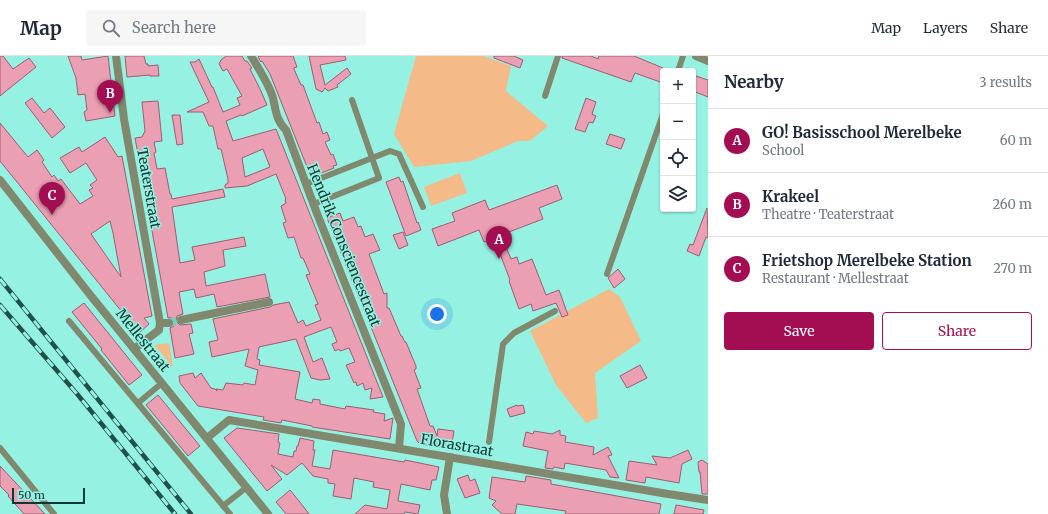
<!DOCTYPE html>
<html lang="en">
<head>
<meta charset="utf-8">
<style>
  :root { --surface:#fff; --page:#f6f6f7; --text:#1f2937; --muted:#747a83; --line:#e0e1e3; --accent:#a20e51 }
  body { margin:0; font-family:Merriweather,serif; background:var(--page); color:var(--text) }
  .controls { position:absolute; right:12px; top:12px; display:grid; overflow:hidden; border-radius:4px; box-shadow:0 1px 3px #0004 }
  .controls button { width:36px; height:36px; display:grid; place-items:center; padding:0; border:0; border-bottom:1px solid var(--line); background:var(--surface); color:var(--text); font:20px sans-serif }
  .scale { position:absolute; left:12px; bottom:10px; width:73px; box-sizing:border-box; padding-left:4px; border:2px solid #0f3832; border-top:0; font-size:11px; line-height:14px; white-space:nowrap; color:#0f3832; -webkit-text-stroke:3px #95f2e2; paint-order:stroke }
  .you { position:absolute; left:437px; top:258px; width:14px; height:14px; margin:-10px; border:3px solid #fff; border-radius:50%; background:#1a73e8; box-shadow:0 0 0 6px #1a73e833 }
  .badge { display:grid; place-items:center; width:26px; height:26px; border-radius:50%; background:var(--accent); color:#fff; font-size:13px; font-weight:700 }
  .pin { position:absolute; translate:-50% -33px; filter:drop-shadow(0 1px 2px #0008) }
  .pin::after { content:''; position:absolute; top:21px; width:14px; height:12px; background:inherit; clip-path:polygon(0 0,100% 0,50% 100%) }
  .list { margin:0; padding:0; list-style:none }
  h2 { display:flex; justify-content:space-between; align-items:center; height:52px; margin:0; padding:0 16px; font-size:17px }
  h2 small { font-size:13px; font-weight:400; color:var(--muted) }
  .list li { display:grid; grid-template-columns:26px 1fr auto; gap:12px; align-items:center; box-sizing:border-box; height:64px; padding:0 16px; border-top:1px solid var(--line) }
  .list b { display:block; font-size:15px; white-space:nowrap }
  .list p { margin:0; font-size:13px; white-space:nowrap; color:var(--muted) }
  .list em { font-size:13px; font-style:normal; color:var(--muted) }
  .actions { display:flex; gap:8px; padding:12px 16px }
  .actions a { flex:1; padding:9px 0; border:1px solid var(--accent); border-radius:4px; text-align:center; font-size:14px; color:var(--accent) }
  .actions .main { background:var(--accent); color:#fff }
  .icon { flex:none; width:22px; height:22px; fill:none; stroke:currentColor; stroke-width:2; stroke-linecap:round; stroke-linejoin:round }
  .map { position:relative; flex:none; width:708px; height:458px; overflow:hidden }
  header { display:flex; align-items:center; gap:24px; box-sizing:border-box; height:56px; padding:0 20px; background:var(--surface); border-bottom:1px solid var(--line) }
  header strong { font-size:19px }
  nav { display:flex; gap:22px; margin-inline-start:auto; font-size:14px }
  .search { width:280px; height:36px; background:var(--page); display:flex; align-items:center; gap:10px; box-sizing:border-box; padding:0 14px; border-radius:4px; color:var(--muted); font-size:15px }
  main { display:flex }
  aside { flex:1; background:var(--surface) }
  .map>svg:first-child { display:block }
  .green { fill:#f4ba87 }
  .building { fill:#ea9fb2; stroke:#a05c6f; fill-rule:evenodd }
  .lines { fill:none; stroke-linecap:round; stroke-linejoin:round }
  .minor-tunnel { stroke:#7acdbf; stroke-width:8; stroke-dasharray:8 4; stroke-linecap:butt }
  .service { stroke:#80896d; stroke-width:6 }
  .minor { stroke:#80896d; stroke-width:8 }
  .tertiary { stroke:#80896d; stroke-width:8 }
  .rail-casing { stroke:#205048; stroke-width:4.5 }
  .rail { stroke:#95f2e2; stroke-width:3; stroke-dasharray:9; stroke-linecap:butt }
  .labels { text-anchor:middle; stroke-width:3; stroke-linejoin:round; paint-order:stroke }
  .street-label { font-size:14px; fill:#0f3832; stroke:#95f2e2 }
</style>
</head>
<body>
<header>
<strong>Map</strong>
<div class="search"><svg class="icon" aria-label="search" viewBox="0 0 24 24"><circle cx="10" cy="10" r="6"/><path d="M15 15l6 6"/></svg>Search here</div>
<nav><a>Map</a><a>Layers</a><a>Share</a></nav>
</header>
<main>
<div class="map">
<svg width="708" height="458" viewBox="0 0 708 458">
  <rect width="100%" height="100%" fill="#95f2e2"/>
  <g class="green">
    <polygon points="416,0 484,0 511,10 506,35 548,70 530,85 518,85 471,105 414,111 394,78"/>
    <polygon points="460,117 467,137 431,150 424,131"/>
    <polygon points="609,233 620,241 641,285 595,317 598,362 586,367 556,329 530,275"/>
    <polygon points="169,287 173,310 167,311 165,308 168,305 154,289"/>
  </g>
  <g class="building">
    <polygon points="0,0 3,0 13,13 29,2 36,11 0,40"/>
    <polygon points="68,0 81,0 82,4 108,0 115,60 86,65 84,56 87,54 85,38 78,39 76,22"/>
    <polygon points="125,0 144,0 146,8 148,8 148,10 158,9 159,20 150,20 150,19 127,21"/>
    <path d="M226 0H242L245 5H247L252 12 250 13 260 33 267 49 242 60 241 59 226 65 233 85 276 73 383 341 370 343 372 332 365 334 363 327 357 330 356 326 354 327 346 309 355 306 349 292 340 295 339 293 335 295 332 288 337 286 331 271 304 281 313 306 322 302 330 323 320 324 311 322 296 283 259 291 257 303 260 304 259 309 300 316 295 343 312 347 313 343 320 344V348L345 353 346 350 374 354 373 356 385 358 384 365 393 362 390 383 312 371V370L282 364 281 367 263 364 264 361 198 350 180 327 179 320 193 317 195 322 201 317 211 332 215 333 217 335 216 333 223 334 226 327 243 329 244 327 255 329 258 314 245 310 249 293 212 301 209 286 218 284 213 263 270 251 273 249 289 246 298 267 303 264 306 270 321 264 315 249 318 248 306 219 310 218 303 202H301L294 181 288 182 283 167 286 166 281 150 286 147 285 144 286 143 276 118 247 130 225 132V129L228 127V123L221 93H218L213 70H209L203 56H187L209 46 190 6H195L199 3 212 31H213L223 56 240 49 237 42 242 40 227 13 223 15 219 8 221 4ZM263 93 270 111 245 121 242 102Z"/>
    <polygon points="259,0 293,0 297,11 294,12 294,13 301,29 303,29 317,67 319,66 323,78 327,76 330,84 325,86 331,99 333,98 337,109 333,110 334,112 311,121 270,18 262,5 261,6 258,1"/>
    <polygon points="309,0 345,0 346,4 320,9 325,29 347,12 351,18 337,29 338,31 328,35 325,32 322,36 316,33"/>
    <polygon points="494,0 514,0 523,4 520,12 494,2"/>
    <polygon points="562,0 591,0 598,3 599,0 634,0 663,12 663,27 635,17 631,26 562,2"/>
    <polygon points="693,19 708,24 708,41 693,35"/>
    <polygon points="32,42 44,57 50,52 65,71 52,82 25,47"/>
    <polygon points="586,42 596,46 592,58 596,60 593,67 589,66 585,76 575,73"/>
    <polygon points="158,45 162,85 154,86 156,96 154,97 157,113 165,112 170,138 171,138 172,143 223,133 225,141 172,151 180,207 195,204 192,191 244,181 246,190 223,194 225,210 204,216 206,230 265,218 270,241 217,251 214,238 196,242 194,233 179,236 183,258 177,260 176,265 180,269 191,268 193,277 189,278 194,298 175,302 170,272 174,270 174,267 172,262 168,262 135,82 142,81 145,75 142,46"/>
    <polygon points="172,59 180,59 183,88 177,89"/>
    <path d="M0 67 28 101 37 94 44 104 42 106 52 121 54 119 58 125 61 123 80 148 93 140 89 134 93 132 90 129 97 124 86 107 70 117 60 102 79 91 82 96 105 81 118 101 122 100 152 260 144 262 149 268 139 277 0 105ZM110 165 113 177 121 221 91 178Z"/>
    <polygon points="610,78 625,83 621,93 606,88"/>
    <polygon points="399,121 401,126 403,125 417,167 418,166 421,174 406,180 386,126"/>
    <polygon points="557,129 562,143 539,152 543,163 501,179 511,203 517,201 519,208 532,203 546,239 559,234 568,259 562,261 556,247 533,255 531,248 519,253 509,225 510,224 494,182 484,186 479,174 438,190 432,173 455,165 452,157 485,144 489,154"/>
    <polygon points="707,152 708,182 706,181 699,200 687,195 690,188 693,189"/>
    <polygon points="340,157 343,165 354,161 358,171 361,170 365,181 373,178 380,194 369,198 384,238 387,237 387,252 389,252 401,280 402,280 405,286 406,286 416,310 416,313 414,314 421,332 417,333 430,370 433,370 437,380 438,373 454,375 451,393 420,388 417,385 327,162"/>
    <polygon points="403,176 408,189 399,193 393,179"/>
    <polygon points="618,213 625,223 614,232 608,222"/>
    <polygon points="84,247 142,319 129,329 101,294 102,293 72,256"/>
    <polygon points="640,309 647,322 627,332 620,320"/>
    <polygon points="158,339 200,390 188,400 146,349"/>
    <polygon points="517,349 517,350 523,349 525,357 510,361 507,353"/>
    <polygon points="237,372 279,378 278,386 280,387 278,398 293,401 294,395 296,395 297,390 298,390 300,382 314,385 313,394 315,394 312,410 330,413 333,394 404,406 405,404 439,411 436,424 432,424 430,434 401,428 398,445 420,449 418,458 405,456 404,458 355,458 365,449 387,453 390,434 373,431 374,426 354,422 351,443 333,440 335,428 328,427 328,423 313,420 302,407 287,419 271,409 282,423 267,435 224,382"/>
    <polygon points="560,374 560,379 566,380 565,386 594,391 593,399 608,391 612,399 608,400 619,422 610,421 606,414 565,407 564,413 554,411 553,413 545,412 548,395 523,390 526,376 533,378 534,375 552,378"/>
    <polygon points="688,394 692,403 682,408 679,427 646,421 645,427 626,424 629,405 657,409 652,400 670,402"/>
    <polygon points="702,404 708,408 708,438 702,438 700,416 699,416 698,406"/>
    <polygon points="0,410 45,458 24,458 8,440 9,439 0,430"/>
    <polygon points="468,419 470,425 475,423 480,437 465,442 457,423"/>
    <polygon points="526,420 551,424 551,428 661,448 659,458 565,458 566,455 517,448 515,458 502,458 492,449 496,445 489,442 492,421 525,426"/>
    <polygon points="290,434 303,450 309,458 286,458 276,446"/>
    <polygon points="676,449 704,454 703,458 674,458"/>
  </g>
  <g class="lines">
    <polyline class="minor-tunnel" points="169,267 181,264"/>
    <g class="service">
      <polyline points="678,15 683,0"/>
      <polyline points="545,40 558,0"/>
      <polyline points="306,128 390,95 399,98 423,151"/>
      <polyline points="314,148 379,122 352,44"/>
      <polyline points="607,218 663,58"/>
      <polyline points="69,265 230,458"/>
      <polyline points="138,347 162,327"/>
      <polyline points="489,386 503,288 514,277 555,255"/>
      <polyline points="0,392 54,458"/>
      <polyline points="223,450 247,431"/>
    </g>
    <g class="minor">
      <polyline points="116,0 124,63 160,267 159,274 134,293"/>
      <path d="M251 0C259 13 269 28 273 42 276 55 276 64 286 74L316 155 401 368 399 392"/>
      <polyline points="696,0 708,5"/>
      <polyline points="181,264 269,246"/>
      <polyline points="160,267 169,267"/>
      <polyline points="207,382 229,364 668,438 708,444"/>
      <polyline points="447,458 444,439 450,401"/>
    </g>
    <polyline class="tertiary" points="0,124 91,240 268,458"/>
    <defs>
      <g id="rail">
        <polyline points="0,223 191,458"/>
        <polyline points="0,249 78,339 175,458"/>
      </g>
    </defs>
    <use href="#rail" class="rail-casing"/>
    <use href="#rail" class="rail"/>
  </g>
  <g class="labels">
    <g class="street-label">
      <text transform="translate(149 132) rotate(80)" y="5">Teaterstraat</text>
      <text transform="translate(344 189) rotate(68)" y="5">Hendrik Consciencestraat</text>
      <text transform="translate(143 284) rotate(51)" y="5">Mellestraat</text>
      <text transform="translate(457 389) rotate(10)" y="5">Florastraat</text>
    </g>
  </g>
</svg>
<div class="controls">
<button>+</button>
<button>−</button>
<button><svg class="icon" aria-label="locate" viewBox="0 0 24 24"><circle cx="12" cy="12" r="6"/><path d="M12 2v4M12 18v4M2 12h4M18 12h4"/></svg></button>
<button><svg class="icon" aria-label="layers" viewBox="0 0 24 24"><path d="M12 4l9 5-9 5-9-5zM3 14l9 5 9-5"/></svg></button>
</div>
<div class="scale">50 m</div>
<div class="you"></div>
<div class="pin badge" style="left:499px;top:203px">A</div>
<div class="pin badge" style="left:110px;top:57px">B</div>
<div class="pin badge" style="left:52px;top:159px">C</div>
</div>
<aside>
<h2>Nearby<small>3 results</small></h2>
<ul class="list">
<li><span class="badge">A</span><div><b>GO! Basisschool Merelbeke</b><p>School</p></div><em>60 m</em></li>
<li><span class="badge">B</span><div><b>Krakeel</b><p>Theatre · Teaterstraat</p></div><em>260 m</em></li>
<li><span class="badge">C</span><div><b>Frietshop Merelbeke Station</b><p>Restaurant · Mellestraat</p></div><em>270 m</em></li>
</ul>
<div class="actions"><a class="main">Save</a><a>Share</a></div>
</aside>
</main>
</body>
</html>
